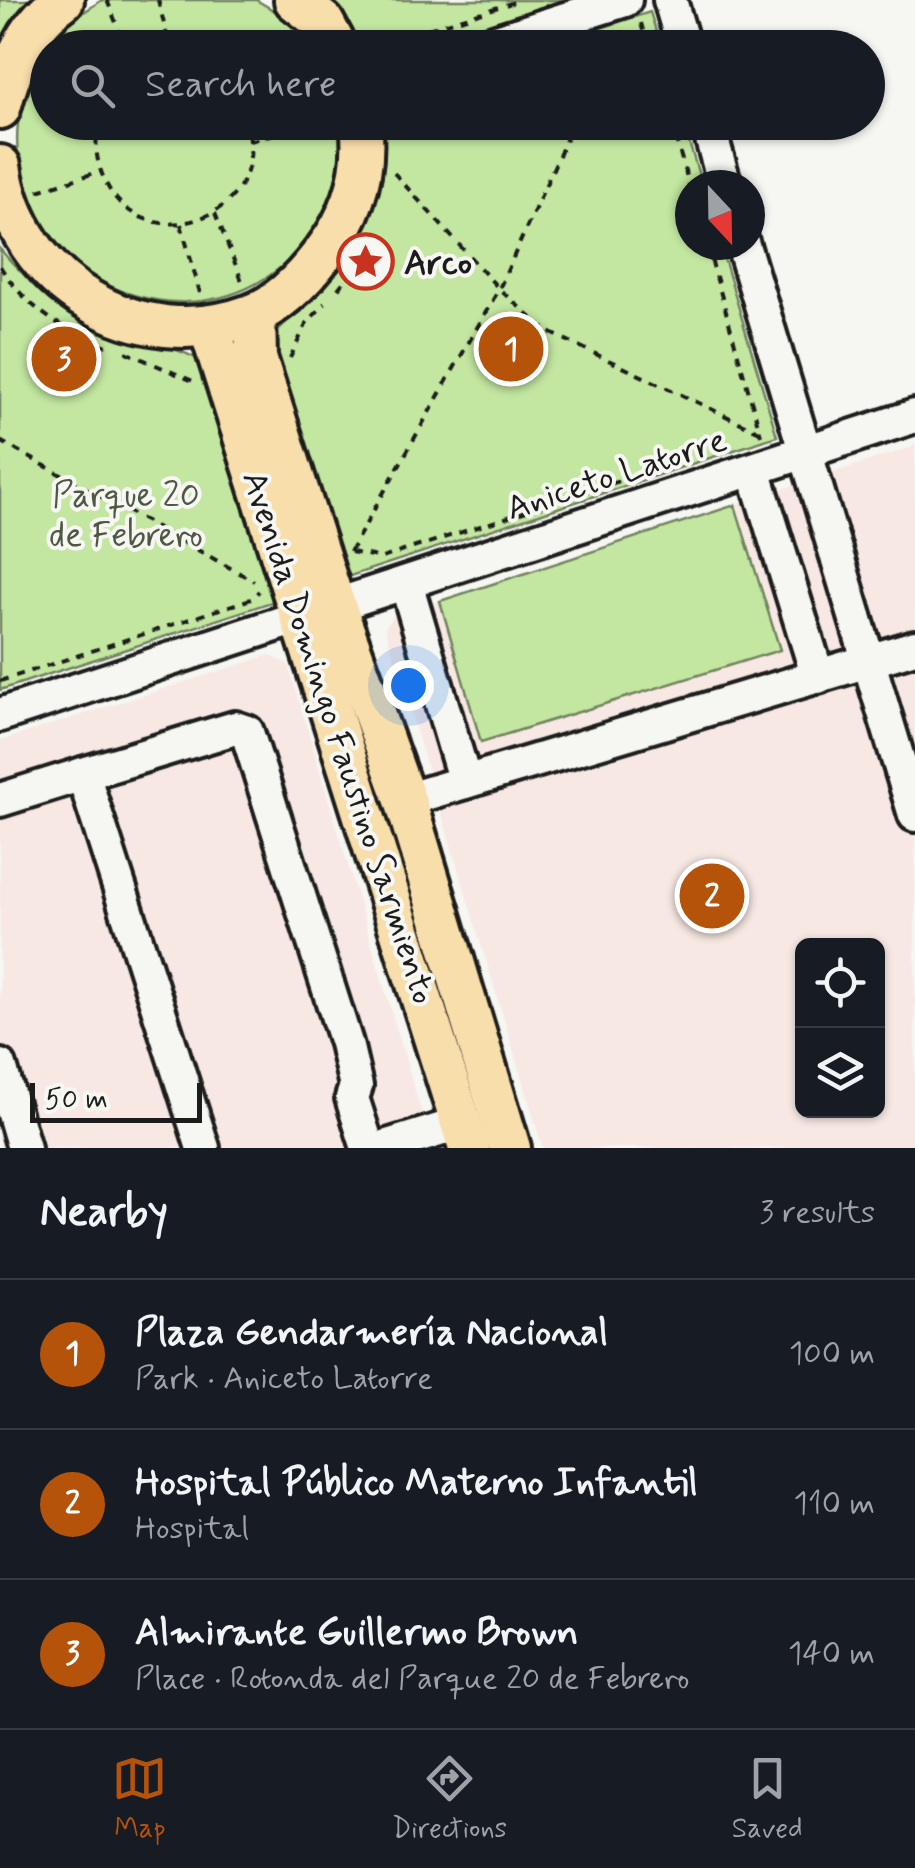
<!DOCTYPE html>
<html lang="en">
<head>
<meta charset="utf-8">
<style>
  :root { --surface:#171b24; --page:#20242c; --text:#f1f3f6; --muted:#9ea1a6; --line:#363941; --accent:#b45309 }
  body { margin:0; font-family:Mynerve,sans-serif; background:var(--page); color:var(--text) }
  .controls { position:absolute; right:30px; bottom:30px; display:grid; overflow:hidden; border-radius:15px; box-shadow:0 2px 8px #0004 }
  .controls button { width:90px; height:90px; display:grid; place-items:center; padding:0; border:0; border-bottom:2px solid var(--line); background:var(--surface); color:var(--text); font:50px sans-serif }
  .compass { position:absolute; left:675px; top:170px; width:90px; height:90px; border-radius:50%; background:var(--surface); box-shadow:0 2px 8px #0004; rotate:158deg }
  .scale { position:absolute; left:30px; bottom:25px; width:172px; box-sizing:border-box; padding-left:10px; border:5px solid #1c1c1c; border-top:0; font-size:28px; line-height:35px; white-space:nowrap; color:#1c1c1c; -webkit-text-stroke:8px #f6f6f2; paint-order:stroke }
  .you { position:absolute; left:408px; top:685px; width:35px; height:35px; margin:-25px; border:8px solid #fff; border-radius:50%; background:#1a73e8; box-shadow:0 0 0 15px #1a73e833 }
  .badge { display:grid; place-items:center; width:65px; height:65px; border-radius:50%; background:var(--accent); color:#fff; font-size:32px; font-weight:700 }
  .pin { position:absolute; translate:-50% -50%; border:5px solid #fff; box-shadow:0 2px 10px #0006 }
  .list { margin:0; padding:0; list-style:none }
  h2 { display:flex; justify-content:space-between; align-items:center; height:130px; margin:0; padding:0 40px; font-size:42px }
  h2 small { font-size:32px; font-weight:400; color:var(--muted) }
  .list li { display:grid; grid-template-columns:65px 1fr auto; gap:30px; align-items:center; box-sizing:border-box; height:150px; padding:0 40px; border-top:2px solid var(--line) }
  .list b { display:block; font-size:38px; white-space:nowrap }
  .list p { margin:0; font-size:32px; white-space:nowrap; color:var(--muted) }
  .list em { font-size:32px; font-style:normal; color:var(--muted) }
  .icon { flex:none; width:55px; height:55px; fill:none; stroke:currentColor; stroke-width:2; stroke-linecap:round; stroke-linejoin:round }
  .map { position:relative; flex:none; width:915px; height:1148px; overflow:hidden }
  .search { position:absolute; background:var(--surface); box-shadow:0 2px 8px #0004; left:30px; right:30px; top:30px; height:110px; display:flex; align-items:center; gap:25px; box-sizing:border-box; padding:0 35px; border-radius:55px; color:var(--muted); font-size:38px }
  .sheet { height:580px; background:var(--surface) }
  nav { display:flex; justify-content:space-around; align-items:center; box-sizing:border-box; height:140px; border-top:2px solid var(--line); background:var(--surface); font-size:28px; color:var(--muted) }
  nav a { display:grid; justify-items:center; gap:5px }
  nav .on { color:var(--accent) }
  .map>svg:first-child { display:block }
  .built { fill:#f7e8e3; fill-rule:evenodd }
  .green { fill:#c3e7a1; stroke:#70825e; stroke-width:2.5 }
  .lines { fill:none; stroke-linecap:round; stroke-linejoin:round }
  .minor-casing { stroke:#1c1c1c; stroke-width:40 }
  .major-casing { stroke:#1c1c1c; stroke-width:48 }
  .path { stroke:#1c1c1c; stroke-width:4; stroke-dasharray:8 8; stroke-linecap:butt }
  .minor { stroke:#f6f6f2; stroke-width:32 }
  .major { stroke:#f8deab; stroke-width:40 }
  .labels { text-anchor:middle; stroke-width:8; stroke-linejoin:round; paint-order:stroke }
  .poi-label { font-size:35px; font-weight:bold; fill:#1c1c1c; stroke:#f6f6f2; text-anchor:start }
  .street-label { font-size:35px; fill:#1c1c1c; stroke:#f6f6f2 }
  .park-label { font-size:35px; fill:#4e5944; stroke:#f6f6f2 }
</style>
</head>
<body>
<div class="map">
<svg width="915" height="1148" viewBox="0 0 915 1148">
  <rect width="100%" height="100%" fill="#f6f6f2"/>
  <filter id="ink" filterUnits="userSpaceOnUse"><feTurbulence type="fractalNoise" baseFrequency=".01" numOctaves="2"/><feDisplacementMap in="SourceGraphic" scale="20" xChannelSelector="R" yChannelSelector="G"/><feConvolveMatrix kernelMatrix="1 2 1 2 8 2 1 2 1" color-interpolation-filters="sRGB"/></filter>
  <g filter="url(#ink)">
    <g class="built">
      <path d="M915 446V1148H543L385 628 393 616ZM802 946H878V1110H802Z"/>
      <polygon points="269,655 288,664 432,1148 0,1148 0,741"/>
    </g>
    <g class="green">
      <polygon points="0,0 42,0 0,56"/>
      <polygon points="102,0 256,0 280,14 312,47 48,48 72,20"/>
      <polygon points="318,0 563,0 414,48 354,47"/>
      <polygon points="650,12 661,47 542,47"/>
      <path d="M48 48V122H340C345 150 338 180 327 204 262 356 46 323 19 163 13 126 22 77 48 48Z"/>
      <polygon points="381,123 683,123 702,185 690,185 690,245 720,245 777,436 341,579 273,362 272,336 338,271 359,232 379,185"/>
      <path d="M0 249C35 292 82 319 134 337 162 348 187 348 211 369L287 597 0 690Z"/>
      <polygon points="735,505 780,650 481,742 440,601"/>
    </g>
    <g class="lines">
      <defs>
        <g id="minor">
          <polyline points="670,0 684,48"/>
          <polyline points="475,48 625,0"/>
          <polyline points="707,122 725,185"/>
          <polyline points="743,245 915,815"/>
          <polyline points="754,470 818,677"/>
          <polyline points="406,583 465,782"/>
          <polyline points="0,715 915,416"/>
          <polyline points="83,774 235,728 247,732 346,1043 356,1086 352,1098 368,1148"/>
          <polyline points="0,800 83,774 203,1148"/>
          <polyline points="405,800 915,647"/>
          <polyline points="0,1066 24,1148"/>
          <polyline points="381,1148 462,1123"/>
        </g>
        <g id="major">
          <polyline points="295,0 323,22 337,48"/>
          <path d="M0 108C10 69 27 24 63 0"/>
          <path d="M0 166C17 284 137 357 251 315 281 304 307 275 325 251 354 213 367 170 361 122"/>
          <polyline points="255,314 256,358 334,603 405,800 510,1148"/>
          <polyline points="209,326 469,1148"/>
        </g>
      </defs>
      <use href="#minor" class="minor-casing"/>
      <use href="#major" class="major-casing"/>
      <g class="path">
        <polyline points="107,0 126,48"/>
        <polyline points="158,0 170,48"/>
        <polyline points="641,23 648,48"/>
        <polyline points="368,37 386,42 521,0"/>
        <polyline points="608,48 614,34"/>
        <path d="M101 122C95 136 95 153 100 168 130 268 278 221 246 122"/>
        <polyline points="671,122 690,188"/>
        <polyline points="250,141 319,122"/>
        <polyline points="394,173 499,289 545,330 764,434"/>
        <polyline points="38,191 101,171"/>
        <polyline points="215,213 244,286"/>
        <polyline points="181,224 200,293"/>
        <polyline points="707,245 761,435"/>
        <path d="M0 266C25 307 63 331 107 346"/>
        <polyline points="338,289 350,273"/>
        <polyline points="126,352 195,382"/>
        <polyline points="290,358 307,323 325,303"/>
        <polyline points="0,441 254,581"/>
        <polyline points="350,552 499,289 574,122"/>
        <polyline points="351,552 382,558 690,458"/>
        <polyline points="0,681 251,599 259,591"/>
      </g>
      <use href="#minor" class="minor"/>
      <use href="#major" class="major"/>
    </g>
  </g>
  <defs>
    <symbol id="sight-ring" viewBox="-11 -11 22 22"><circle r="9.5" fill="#f6f6f2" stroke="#c8321e" stroke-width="1.5"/><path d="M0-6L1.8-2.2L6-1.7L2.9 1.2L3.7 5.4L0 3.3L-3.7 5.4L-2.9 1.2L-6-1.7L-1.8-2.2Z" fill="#c8321e"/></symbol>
  </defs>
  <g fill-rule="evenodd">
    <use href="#sight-ring" x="334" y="230" width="63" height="63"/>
  </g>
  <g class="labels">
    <g class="poi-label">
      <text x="404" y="274">Arco</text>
    </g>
    <g class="street-label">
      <text transform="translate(616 473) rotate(-18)" y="12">Aniceto Latorre</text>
      <text transform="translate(340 737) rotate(72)" y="12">Avenida Domingo Faustino Sarmiento</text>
    </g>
    <g class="park-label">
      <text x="126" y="506">Parque 20<tspan x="126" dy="40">de Febrero</tspan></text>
    </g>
  </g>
</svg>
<div class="controls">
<button><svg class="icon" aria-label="locate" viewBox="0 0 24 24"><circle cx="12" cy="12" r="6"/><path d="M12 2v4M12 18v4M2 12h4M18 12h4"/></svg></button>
<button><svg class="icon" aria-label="layers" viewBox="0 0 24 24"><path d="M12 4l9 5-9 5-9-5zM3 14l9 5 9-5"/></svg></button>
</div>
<svg class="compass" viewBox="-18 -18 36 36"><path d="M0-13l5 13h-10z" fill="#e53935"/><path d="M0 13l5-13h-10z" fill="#9ea1a6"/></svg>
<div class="scale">50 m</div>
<div class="you"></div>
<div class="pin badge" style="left:511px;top:349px">1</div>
<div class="pin badge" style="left:712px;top:896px">2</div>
<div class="pin badge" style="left:64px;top:359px">3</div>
<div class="search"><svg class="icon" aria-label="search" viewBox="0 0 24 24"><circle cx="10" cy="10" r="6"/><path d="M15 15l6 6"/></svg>Search here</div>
</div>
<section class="sheet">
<h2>Nearby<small>3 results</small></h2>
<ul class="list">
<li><span class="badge">1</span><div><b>Plaza Gendarmería Nacional</b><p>Park · Aniceto Latorre</p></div><em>100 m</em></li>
<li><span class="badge">2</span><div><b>Hospital Público Materno Infantil</b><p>Hospital</p></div><em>110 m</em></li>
<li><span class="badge">3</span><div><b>Almirante Guillermo Brown</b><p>Place · Rotonda del Parque 20 de Febrero</p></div><em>140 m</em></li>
</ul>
</section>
<nav>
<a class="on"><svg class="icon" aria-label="map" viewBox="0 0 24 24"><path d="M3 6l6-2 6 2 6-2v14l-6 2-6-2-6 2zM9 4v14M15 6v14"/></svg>Map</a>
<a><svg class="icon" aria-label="directions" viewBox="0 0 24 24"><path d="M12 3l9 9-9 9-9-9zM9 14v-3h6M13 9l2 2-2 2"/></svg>Directions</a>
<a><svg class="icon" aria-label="saved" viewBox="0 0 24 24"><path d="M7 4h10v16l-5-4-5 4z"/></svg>Saved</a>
</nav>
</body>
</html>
